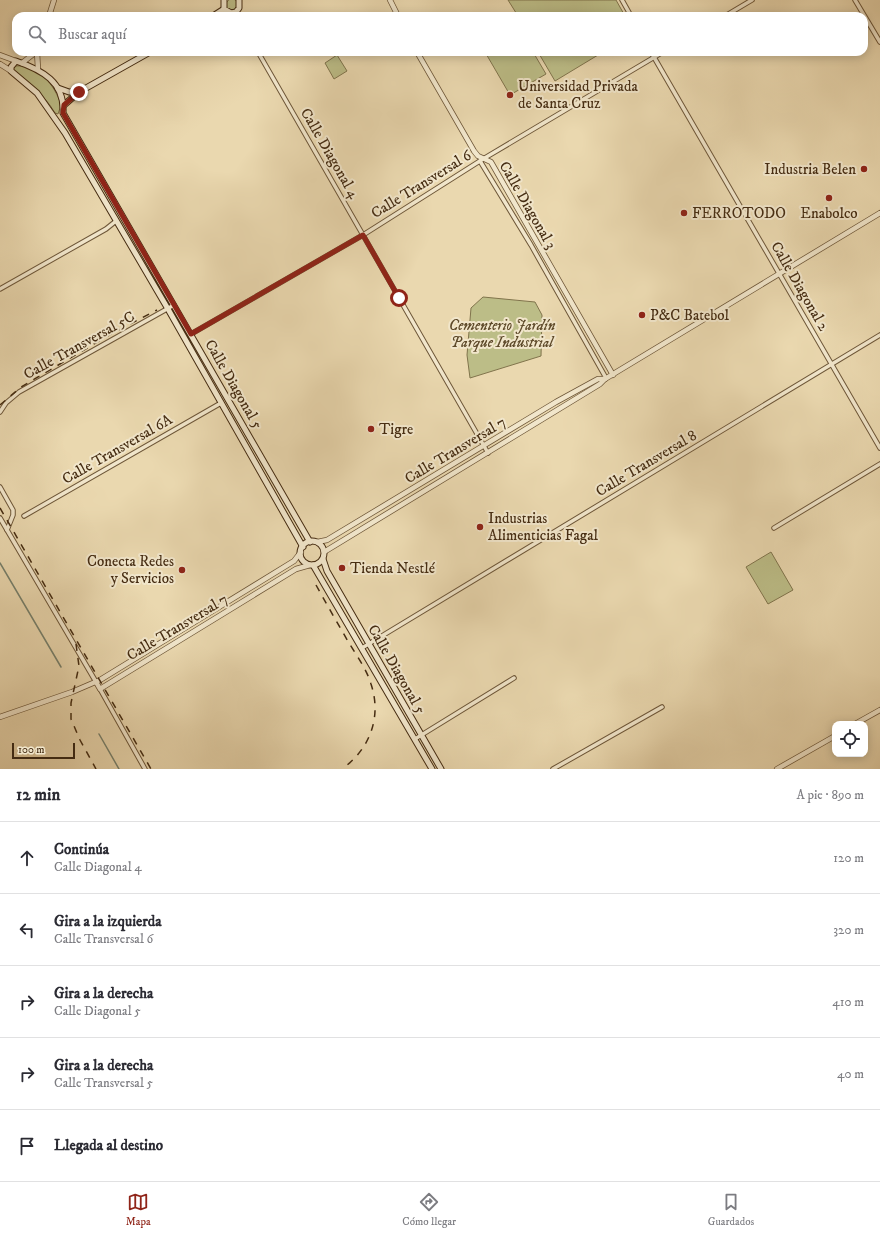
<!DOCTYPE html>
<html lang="es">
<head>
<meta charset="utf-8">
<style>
  :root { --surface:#fff; --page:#f2f2f3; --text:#2b2b33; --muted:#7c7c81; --line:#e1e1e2; --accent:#8f2418 }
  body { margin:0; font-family:"IM FELL DW Pica",serif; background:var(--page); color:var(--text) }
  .controls { position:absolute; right:12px; bottom:12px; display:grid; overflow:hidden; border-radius:8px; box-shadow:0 2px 10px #0003 }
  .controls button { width:36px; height:36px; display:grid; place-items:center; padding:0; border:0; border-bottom:1px solid var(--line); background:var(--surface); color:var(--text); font:20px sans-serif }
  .scale { position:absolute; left:12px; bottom:10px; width:63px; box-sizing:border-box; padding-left:4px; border:2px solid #452c12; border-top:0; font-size:11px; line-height:14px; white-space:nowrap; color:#452c12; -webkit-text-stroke:3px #f1e6cb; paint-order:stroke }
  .stop { position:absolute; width:12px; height:12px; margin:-9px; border:3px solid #8f2418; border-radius:50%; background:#fff }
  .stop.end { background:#8f2418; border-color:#fff; box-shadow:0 1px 4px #0008 }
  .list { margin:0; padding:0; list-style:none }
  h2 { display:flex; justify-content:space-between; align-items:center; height:52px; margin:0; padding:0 16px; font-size:17px }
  h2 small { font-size:13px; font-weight:400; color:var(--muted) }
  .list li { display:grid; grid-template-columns:26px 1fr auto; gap:12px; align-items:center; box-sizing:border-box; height:72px; padding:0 16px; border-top:1px solid var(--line) }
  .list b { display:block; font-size:15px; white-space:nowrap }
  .list p { margin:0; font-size:13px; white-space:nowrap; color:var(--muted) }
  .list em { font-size:13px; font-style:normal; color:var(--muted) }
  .icon { flex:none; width:22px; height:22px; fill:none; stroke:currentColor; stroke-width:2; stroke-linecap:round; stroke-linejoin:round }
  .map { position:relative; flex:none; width:880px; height:769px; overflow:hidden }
  .search { position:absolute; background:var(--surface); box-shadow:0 2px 10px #0003; left:12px; right:12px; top:12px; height:44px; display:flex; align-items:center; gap:10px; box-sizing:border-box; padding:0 14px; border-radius:12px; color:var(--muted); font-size:15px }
  .sheet { height:412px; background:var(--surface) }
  nav { display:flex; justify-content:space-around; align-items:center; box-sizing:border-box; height:56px; border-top:1px solid var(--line); background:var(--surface); font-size:11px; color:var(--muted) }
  nav a { display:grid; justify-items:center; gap:2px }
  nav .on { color:var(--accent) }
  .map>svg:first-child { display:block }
  .green { fill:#bcbd87; stroke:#80744c }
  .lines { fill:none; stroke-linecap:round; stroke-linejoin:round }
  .stream { stroke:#77816d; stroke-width:1.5 }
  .minor-casing { stroke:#6e5739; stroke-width:5.5 }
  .tertiary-casing { stroke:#6e5739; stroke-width:6 }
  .secondary-casing { stroke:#452c12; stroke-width:7 }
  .minor { stroke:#f1e6cb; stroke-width:3.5 }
  .tertiary { stroke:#f1e6cb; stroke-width:4.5 }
  .secondary { stroke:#f1e6cb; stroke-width:5 }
  .rail { stroke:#452c12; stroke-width:1.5; stroke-dasharray:7 7; stroke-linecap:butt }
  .route { stroke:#8f2418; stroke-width:5 }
  .poi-dot { fill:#8f2418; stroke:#f1e6cb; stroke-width:1.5 }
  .labels { text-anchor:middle; stroke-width:4; stroke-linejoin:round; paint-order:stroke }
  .poi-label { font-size:15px; fill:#452c12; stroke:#f1e6cb; text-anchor:start }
  .street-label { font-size:15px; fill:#452c12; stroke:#f1e6cb }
  .park-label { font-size:15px; font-style:italic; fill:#5d4929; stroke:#f1e6cb }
</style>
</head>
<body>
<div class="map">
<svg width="880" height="769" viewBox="0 0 880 769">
  <rect width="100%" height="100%" fill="#ead8af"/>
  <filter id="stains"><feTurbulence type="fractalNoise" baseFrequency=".005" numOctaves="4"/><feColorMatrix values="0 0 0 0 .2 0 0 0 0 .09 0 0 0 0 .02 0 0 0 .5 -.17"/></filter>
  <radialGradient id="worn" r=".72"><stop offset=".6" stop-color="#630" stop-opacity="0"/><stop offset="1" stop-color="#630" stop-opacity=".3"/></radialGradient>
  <g class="green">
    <circle cx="232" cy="5" r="6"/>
    <polygon points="508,0 616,0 625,16 518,16"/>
    <polygon points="485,52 533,52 546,74 510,95"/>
    <polygon points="538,52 603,52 555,81"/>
    <polygon points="337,55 347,71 334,79 325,63"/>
    <path d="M15 66C38 64 55 85 61 105L58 114 55 113C44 94 29 84 13 70Z"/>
    <polygon points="483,297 535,302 542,315 541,356 470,378 467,355 471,308"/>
    <polygon points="771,552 793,590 768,604 746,567"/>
  </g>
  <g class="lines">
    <g class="stream">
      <polyline points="0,563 61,667"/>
      <polyline points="99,734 119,769"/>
    </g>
    <defs>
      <g id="minor">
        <polyline points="622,0 631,16"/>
        <polyline points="855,0 880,42"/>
        <polyline points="725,16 752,0"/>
        <polyline points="258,52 488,453"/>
        <polyline points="651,52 880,448"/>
        <polyline points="480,161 531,245 606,378"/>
        <polyline points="0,289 106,229 116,221"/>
        <polyline points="191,334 363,235 483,159 663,52"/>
        <polyline points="0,412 6,403 19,392 174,305"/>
        <polyline points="0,487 13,510 13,515 7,530"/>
        <polyline points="24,516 221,403"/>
        <polyline points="0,518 96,682"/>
        <polyline points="774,528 880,464"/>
        <polyline points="362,648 880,335"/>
        <polyline points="100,689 145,769"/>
        <polyline points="415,739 514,678"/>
        <polyline points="553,769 662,707"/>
      </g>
      <g id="tertiary">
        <polyline points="390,0 398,16"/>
        <polyline points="49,16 54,0"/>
        <polyline points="37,52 38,69"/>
        <polyline points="417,52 474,151 478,156 491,162 613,375"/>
        <polyline points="0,55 16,61"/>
        <polyline points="22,63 36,52"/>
        <polyline points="0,64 11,71"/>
        <polyline points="317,542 327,540 556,402 598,379 605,379"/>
        <polyline points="324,552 600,384 605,379 880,213"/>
        <polyline points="96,682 100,689 296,569 310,565"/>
        <polyline points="0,717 72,692 100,680 294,561 301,552"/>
        <polyline points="855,724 880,710"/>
        <polyline points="777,769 835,736"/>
      </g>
      <g id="secondary">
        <polyline points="224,0 224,9 231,13 236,12 239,8 239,0"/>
        <polyline points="213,16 224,9"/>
        <polyline points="58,88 69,92 79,92"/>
        <polyline points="64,105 79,92 150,52"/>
        <circle cx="312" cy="553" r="12"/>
        <path d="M303 547 168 309 65 133 37 93 11 71V67L16 61C42 70 65 82 63 113L310 542"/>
        <polyline points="323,559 327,571 441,769"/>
        <polyline points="313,565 432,769"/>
      </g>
    </defs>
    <use href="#minor" class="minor-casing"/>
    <use href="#tertiary" class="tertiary-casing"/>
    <use href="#secondary" class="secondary-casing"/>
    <use href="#minor" class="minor"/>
    <use href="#tertiary" class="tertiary"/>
    <use href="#secondary" class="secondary"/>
    <g class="rail">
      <polyline points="0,405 21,387 111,334 157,310"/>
      <polyline points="0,508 151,769"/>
      <path d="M316 585C327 605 338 624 349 643 357 656 367 670 371 684 382 717 370 749 342 769"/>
      <polyline points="76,644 79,666 71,703 71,719 80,740 96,769"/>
    </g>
  </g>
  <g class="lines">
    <polyline class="route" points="79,92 64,105 63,113 191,334 363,235 399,298"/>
  </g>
  <g class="poi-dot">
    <circle cx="510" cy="95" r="4"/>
    <circle cx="864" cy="169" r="4"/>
    <circle cx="829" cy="198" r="4"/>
    <circle cx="684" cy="213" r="4"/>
    <circle cx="642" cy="315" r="4"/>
    <circle cx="371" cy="429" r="4"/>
    <circle cx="480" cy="527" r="4"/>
    <circle cx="342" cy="568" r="4"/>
    <circle cx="182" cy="570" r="4"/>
  </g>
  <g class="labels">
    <g class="poi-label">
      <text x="518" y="91">Universidad Privada<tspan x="518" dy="17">de Santa Cruz</tspan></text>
      <text x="856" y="174" text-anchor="end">Industria Belen</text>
      <text x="692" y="218">FERROTODO</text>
      <text x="829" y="218" text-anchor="middle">Enabolco</text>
      <text x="650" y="320">P&amp;C Batebol</text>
      <text x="379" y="434">Tigre</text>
      <text x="488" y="523">Industrias<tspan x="488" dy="17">Alimenticias Fagal</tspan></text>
      <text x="174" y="566" text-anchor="end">Conecta Redes<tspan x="174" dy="17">y Servicios</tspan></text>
      <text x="350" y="573">Tienda Nestlé</text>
    </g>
    <g class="street-label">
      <text transform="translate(330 153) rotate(60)" y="5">Calle Diagonal 4</text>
      <text transform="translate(421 184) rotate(-32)" y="5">Calle Transversal 6</text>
      <text transform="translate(528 205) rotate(60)" y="5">Calle Diagonal 3</text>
      <text transform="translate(800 286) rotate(60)" y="5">Calle Diagonal 2</text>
      <text transform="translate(79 345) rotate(-29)" y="5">Calle Transversal 5C</text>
      <text transform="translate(234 384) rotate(60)" y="5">Calle Diagonal 5</text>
      <text transform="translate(117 449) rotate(-30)" y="5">Calle Transversal 6A</text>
      <text transform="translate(455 450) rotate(-31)" y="5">Calle Transversal 7</text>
      <text transform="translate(646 463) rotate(-31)" y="5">Calle Transversal 8</text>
      <text transform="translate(177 627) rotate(-31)" y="5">Calle Transversal 7</text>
      <text transform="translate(397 669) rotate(60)" y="5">Calle Diagonal 5</text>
    </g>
    <g class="park-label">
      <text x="502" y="330">Cementerio Jardín<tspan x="502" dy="17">Parque Industrial</tspan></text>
    </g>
  </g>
  <rect width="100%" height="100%" filter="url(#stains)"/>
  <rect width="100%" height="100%" fill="url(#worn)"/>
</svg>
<div class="controls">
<button><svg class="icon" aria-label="locate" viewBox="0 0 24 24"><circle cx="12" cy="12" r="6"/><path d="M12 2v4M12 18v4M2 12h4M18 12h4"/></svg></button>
</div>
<div class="scale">100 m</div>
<div class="stop" style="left:399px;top:298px"></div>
<div class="stop end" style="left:79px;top:92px"></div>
<div class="search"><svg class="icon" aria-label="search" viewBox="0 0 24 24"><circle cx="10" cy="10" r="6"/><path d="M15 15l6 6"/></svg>Buscar aquí</div>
</div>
<section class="sheet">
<h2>12 min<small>A pie · 890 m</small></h2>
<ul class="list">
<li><svg class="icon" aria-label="ahead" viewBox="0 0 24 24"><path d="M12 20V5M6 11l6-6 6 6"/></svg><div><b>Continúa</b><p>Calle Diagonal 4</p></div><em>120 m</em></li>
<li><svg class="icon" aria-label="left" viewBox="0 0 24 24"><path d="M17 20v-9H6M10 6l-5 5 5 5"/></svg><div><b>Gira a la izquierda</b><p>Calle Transversal 6</p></div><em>320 m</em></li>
<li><svg class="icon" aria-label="right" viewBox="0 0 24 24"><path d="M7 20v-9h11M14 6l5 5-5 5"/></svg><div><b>Gira a la derecha</b><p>Calle Diagonal 5</p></div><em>410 m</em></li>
<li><svg class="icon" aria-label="right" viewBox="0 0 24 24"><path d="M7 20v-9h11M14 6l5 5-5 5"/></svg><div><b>Gira a la derecha</b><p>Calle Transversal 5</p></div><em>40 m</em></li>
<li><svg class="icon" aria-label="arrive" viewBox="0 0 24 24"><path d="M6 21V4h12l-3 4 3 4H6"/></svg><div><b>Llegada al destino</b></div></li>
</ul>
</section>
<nav>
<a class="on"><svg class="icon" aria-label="map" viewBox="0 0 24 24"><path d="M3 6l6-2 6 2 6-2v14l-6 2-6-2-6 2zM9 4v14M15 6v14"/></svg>Mapa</a>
<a><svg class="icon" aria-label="directions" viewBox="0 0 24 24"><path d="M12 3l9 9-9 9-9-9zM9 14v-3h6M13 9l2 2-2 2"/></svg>Cómo llegar</a>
<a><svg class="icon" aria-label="saved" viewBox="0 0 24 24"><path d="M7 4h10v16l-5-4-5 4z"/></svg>Guardados</a>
</nav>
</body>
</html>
